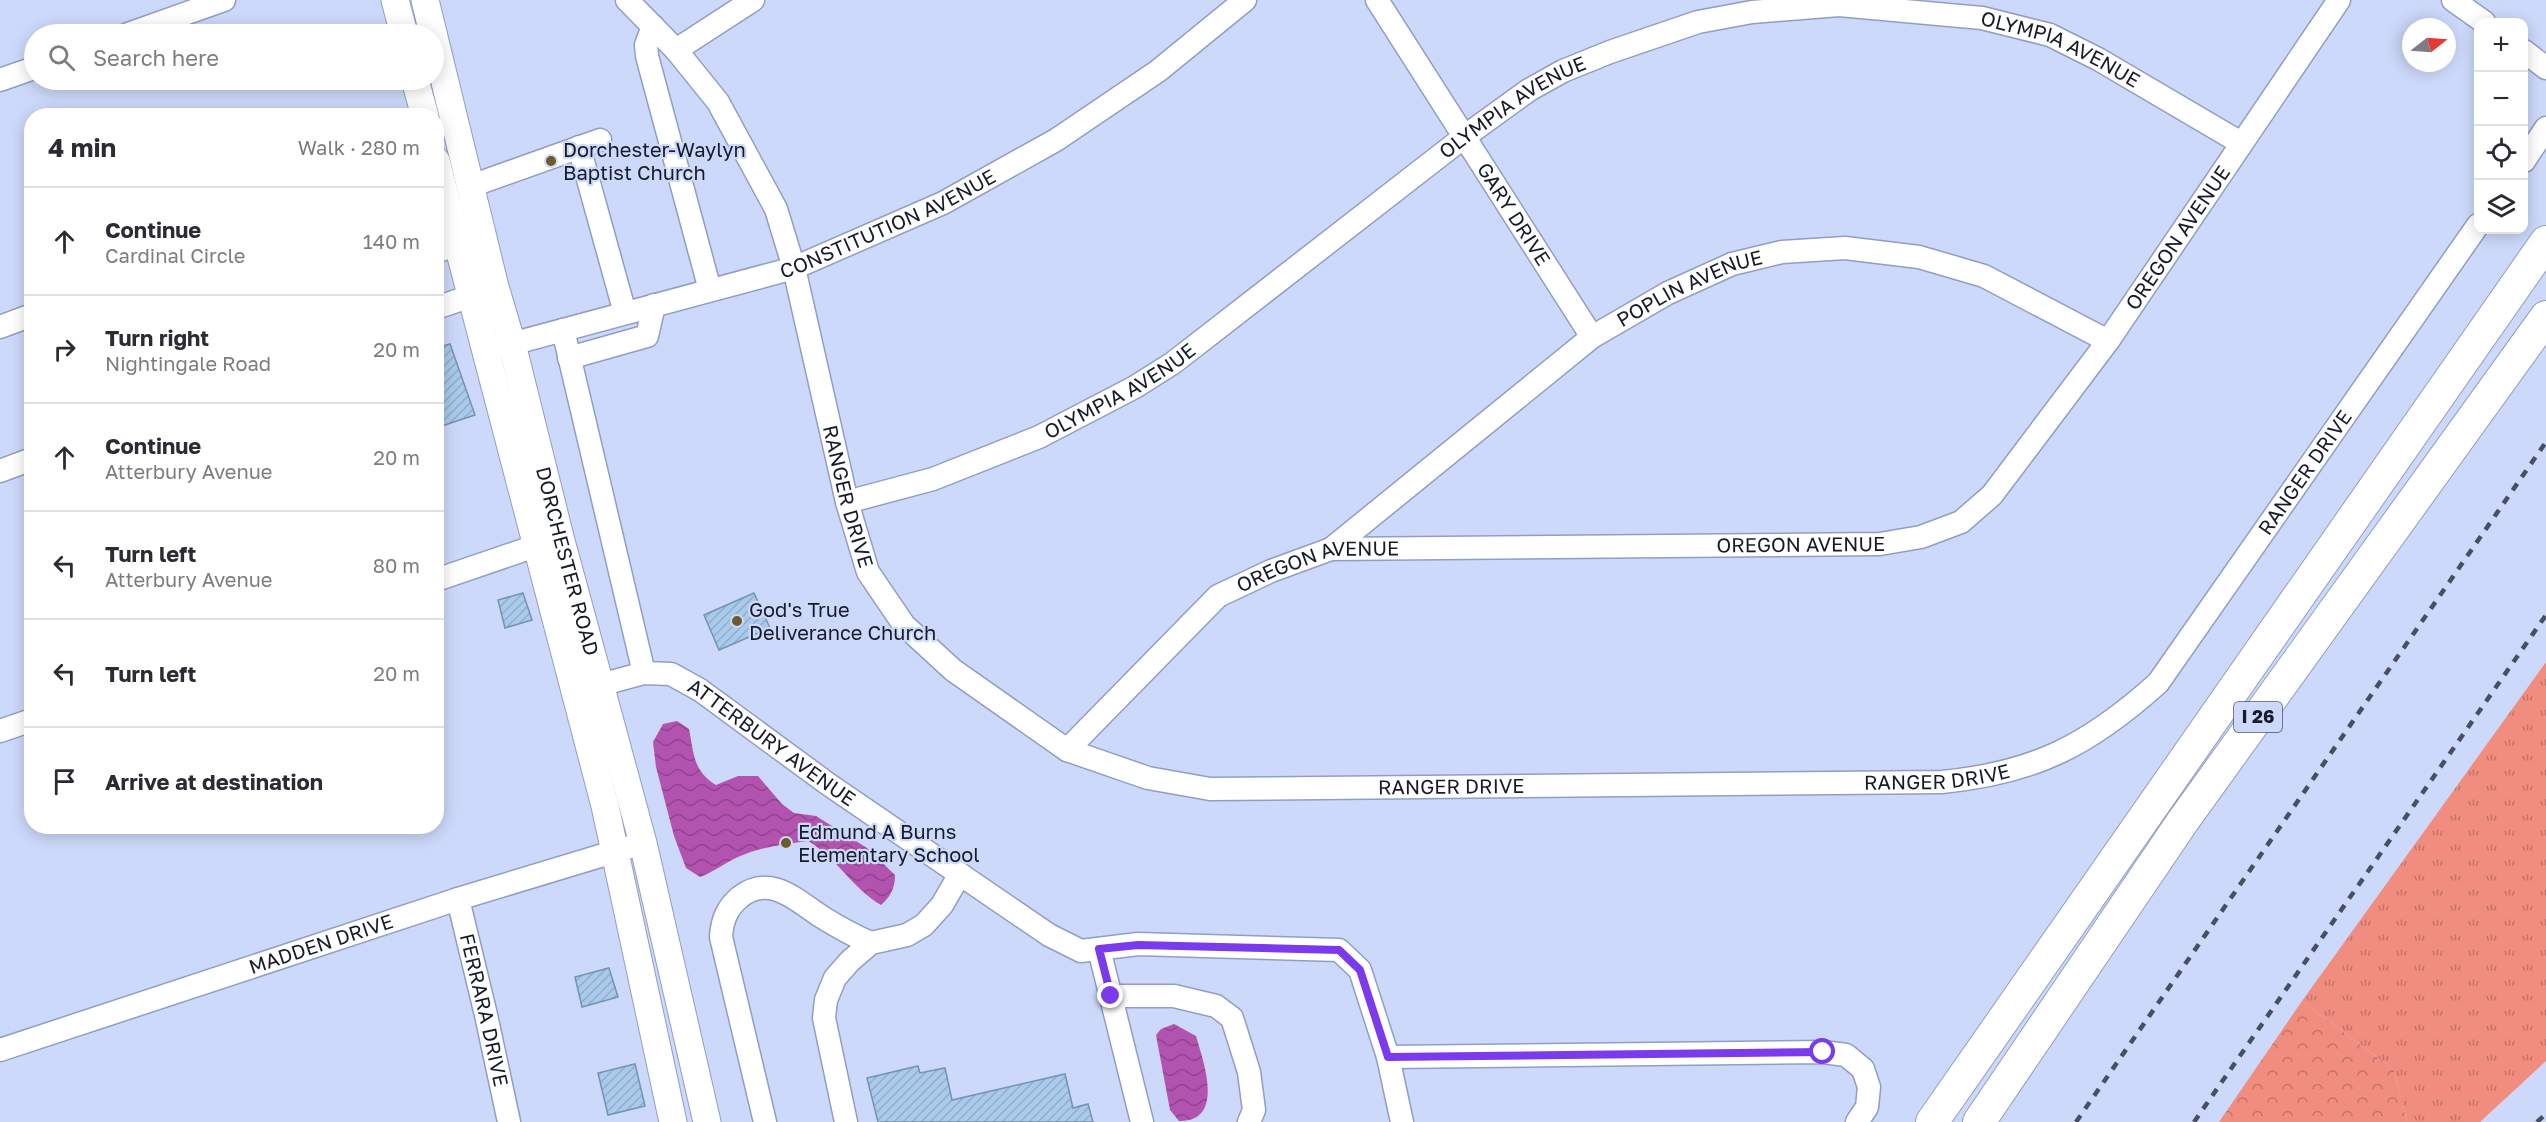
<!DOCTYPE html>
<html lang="en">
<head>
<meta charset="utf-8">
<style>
  :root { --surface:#fff; --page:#f7f7f7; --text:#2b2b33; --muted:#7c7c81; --line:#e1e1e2 }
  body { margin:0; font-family:"Golos Text",sans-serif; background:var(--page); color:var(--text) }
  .controls { position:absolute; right:18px; top:18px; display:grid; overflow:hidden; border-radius:12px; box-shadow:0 3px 15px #0003 }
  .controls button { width:54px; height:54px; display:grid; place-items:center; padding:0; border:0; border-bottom:2px solid var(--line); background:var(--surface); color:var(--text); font:30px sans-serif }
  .compass { position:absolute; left:2402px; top:18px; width:54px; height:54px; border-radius:50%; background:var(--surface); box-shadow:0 3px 15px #0003; rotate:73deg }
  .stop { position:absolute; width:18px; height:18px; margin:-14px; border:4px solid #7c3aed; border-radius:50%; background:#fff }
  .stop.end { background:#7c3aed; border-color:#fff; box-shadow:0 2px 6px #0008 }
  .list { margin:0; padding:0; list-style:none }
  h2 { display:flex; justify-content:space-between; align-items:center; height:78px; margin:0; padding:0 24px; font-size:26px }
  h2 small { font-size:20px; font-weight:400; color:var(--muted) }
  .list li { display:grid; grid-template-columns:39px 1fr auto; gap:18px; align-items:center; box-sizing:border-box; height:108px; padding:0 24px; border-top:2px solid var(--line) }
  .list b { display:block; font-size:22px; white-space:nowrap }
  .list p { margin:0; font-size:20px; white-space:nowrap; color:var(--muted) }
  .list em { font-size:20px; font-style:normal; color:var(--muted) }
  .icon { flex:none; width:33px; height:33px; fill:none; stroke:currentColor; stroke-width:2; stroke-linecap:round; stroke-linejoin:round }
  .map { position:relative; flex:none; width:2546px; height:1122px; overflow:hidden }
  .search { position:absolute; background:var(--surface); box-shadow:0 3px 15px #0003; left:24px; top:24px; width:420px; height:66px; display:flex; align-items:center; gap:15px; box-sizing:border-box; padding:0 21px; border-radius:33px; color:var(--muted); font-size:22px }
  .panel { position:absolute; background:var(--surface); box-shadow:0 3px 15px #0003; left:24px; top:108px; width:420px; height:726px; border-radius:24px }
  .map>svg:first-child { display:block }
  .grass { fill:url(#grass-tufts) }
  .forest { fill:url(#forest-crowns) }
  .water { fill:url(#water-waves) }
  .building { fill:url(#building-hatch); stroke:#7393b2; stroke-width:1.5 }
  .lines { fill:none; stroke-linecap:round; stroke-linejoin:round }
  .minor-casing { stroke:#909ec4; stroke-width:25 }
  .major-casing { stroke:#909ec4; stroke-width:29 }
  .highway-casing { stroke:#909ec4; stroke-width:34 }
  .minor { stroke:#fff; stroke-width:22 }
  .major { stroke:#fff; stroke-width:27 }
  .highway { stroke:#fff; stroke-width:32 }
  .rail { stroke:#484f62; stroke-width:4.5; stroke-dasharray:8 8; stroke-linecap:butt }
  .route { stroke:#7c3aed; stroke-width:8 }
  .poi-dot { fill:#6e5b29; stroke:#cdd9fa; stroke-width:2 }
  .labels { text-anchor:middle; stroke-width:4.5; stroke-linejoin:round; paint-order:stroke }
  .shield { fill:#cdd9fa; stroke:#4d5468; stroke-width:1.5 }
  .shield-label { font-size:18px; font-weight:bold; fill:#161b29 }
  .street-label { font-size:20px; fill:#161b29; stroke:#cdd9fa }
  .poi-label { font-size:20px; fill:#161b29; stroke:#cdd9fa; text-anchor:start }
</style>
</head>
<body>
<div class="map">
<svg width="2546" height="1122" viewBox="0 0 2546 1122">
  <defs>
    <pattern id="grass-tufts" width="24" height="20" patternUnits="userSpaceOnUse" patternTransform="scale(1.5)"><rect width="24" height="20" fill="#f18d7f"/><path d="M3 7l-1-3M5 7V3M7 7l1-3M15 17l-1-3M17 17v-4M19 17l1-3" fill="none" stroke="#c27268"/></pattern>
    <pattern id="forest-crowns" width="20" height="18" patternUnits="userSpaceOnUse" patternTransform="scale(1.5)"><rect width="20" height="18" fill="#f18d7f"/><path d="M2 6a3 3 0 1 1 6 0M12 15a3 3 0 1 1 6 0" fill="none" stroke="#c27268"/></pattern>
    <pattern id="water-waves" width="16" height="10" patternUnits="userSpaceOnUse" patternTransform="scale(1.5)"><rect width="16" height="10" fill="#b253af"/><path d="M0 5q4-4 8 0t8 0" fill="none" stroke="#90448e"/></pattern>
    <pattern id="building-hatch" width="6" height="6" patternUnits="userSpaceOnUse" patternTransform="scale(1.5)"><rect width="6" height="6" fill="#a9caeb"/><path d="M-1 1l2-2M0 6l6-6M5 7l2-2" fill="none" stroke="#91adca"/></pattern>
  </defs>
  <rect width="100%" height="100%" fill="#cdd9fa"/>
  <polygon class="grass" points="2546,662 2546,1061 2480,1122 2407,1122 2394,1070 2302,1001"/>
  <polygon class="forest" points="2302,1001 2394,1070 2407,1122 2219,1122"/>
  <g class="water">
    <path d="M677 721 689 729C694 754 693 771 716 785L738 776H758L782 804 794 813 816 816 867 848 895 875C895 888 891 896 881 905 852 888 837 858 808 841 785 844 759 847 738 857 724 863 714 872 700 877L686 868 674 836 656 767 653 742 663 724Z"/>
    <path d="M1174 1024 1196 1036C1203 1061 1226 1122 1179 1121L1170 1110 1156 1035 1161 1029Z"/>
  </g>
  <g class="building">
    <polygon points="450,344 475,415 436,428 436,348"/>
    <polygon points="523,593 532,620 505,628 498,600"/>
    <polygon points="754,593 770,628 719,650 704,615"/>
    <polygon points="609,968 618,997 582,1007 575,977"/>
    <polygon points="635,1064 645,1106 608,1115 598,1073"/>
    <polygon points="918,1066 920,1073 945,1068 952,1100 1065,1074 1073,1108 1088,1104 1093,1122 878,1122 867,1078"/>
  </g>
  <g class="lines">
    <defs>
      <g id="minor">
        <path id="s1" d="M627 0 676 50 718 102 776 209 794 268 847 502 868 572 904 625 953 670 1067 750 1148 778 1210 789 1942 782C2035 773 2089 745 2158 683L2478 225"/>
        <path id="s2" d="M1377 0 1592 337"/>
        <polyline points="2453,0 2484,22"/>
        <polyline points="653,26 646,45 647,56 710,290"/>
        <polyline points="128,34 224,0"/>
        <polyline points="676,50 753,0"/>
        <polyline points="2524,51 2546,68"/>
        <polyline points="0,80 34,68"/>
        <polyline points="579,147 625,313"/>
        <polyline points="2524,161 2546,128"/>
        <polyline points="471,186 600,140"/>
        <polyline points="436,235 442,250"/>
        <polyline points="436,308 488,290"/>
        <polyline points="0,327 32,315"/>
        <polyline points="563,330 644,673"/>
        <path id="s3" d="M496 348 794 268 943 203 1056 140 1158 71 1245 0"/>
        <polyline points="569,358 647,336 654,305"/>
        <polyline points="0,471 32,459"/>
        <path id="s4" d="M847 502 933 479 1039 437 1135 387 1173 363 1464 137 1529 90 1563 71 1610 52 1698 22 1752 12 1839 5 1982 18 2050 35 2098 59 2241 143"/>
        <path id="s5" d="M1331 549 1592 337 1668 293 1732 264 1782 252 1845 248 1919 257 1984 276 2108 341"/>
        <polyline points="436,580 553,540"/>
        <path id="s6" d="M585 689 644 673 671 674 700 690 828 784 1049 935 1081 951 1138 944 1339 950 1360 970 1388 1057 1402 1122"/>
        <polyline points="0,731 32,720"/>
        <path id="s7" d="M1067 750 1218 596 1271 571 1331 549 1880 544 1921 537 1961 522 1992 495 2108 341 2339 0"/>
        <path id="s8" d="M458 899 486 1015 509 1122"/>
        <polyline points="1099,949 1142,1122"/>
        <polyline points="1111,996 1174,996 1216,1006 1232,1018 1249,1072 1254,1110 1249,1122"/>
        <path id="s9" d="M0 1050 458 899 643 843"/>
        <polyline points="1388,1057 1823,1052 1846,1055 1863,1069 1869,1087 1867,1107 1857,1122"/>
        <path d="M765 1122 721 937C722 920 727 908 740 897 770 873 797 901 822 917 838 927 854 936 871 943"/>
        <polyline points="846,1122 824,1018 826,1000 835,978 850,961 871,943 907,935 924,925 942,905 960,874"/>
      </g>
      <g id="major">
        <polyline points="395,0 404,34"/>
        <path id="s10" d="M425 0 495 287 512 344 560 537 643 843 707 1122"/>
        <polyline points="415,80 425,116"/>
        <polyline points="436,161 605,806 673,1122"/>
      </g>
      <g id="highway">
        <polyline points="1932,1122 2546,242"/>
        <polyline points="1979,1122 2183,821 2546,317"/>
      </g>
    </defs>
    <use href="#minor" class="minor-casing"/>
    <use href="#major" class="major-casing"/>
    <use href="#highway" class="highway-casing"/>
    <use href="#minor" class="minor"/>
    <use href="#major" class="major"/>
    <use href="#highway" class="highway"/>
    <g class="rail">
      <polyline points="2076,1122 2546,442"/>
      <polyline points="2194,1122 2546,615"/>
      <polyline points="2537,1122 2546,1114"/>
    </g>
  </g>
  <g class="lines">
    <polyline class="route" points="1111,996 1099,949 1138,945 1339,950 1360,970 1388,1057 1823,1052"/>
  </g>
  <g class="poi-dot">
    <circle cx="551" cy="161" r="6"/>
    <circle cx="737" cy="621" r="6"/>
    <circle cx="786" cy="843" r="6"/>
  </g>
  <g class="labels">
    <rect class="shield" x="2234" y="702" width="48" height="30" rx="4.5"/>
    <g class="shield-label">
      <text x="2258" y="723">I 26</text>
    </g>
    <g class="street-label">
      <text dy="7" stroke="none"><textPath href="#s4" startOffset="1358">OLYMPIA AVENUE</textPath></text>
      <text dy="7" stroke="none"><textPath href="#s4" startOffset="782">OLYMPIA AVENUE</textPath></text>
      <text dy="7" stroke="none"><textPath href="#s2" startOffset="254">GARY DRIVE</textPath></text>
      <text dy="7" stroke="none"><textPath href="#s3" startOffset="412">CONSTITUTION AVENUE</textPath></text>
      <text dy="7" stroke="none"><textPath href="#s7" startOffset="1330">OREGON AVENUE</textPath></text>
      <text dy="7" stroke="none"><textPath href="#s5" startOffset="446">POPLIN AVENUE</textPath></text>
      <text dy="7" stroke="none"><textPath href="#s4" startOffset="296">OLYMPIA AVENUE</textPath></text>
      <text dy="7" stroke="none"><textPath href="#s1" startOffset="2283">RANGER DRIVE</textPath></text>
      <text dy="7" stroke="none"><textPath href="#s1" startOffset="555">RANGER DRIVE</textPath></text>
      <text dy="7" stroke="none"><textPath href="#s7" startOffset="808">OREGON AVENUE</textPath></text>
      <text dy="7" stroke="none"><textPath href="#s10" startOffset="579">DORCHESTER ROAD</textPath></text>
      <text dy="7" stroke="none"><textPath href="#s7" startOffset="322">OREGON AVENUE</textPath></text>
      <text dy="7" stroke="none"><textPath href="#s6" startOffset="210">ATTERBURY AVENUE</textPath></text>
      <text dy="7" stroke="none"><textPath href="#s1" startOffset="1779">RANGER DRIVE</textPath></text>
      <text dy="7" stroke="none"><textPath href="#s1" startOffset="1293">RANGER DRIVE</textPath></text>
      <text dy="7" stroke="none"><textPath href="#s9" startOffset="338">MADDEN DRIVE</textPath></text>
      <text dy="7" stroke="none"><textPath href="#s8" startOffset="114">FERRARA DRIVE</textPath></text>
    </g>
    <g class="poi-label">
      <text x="563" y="157">Dorchester-Waylyn<tspan x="563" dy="23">Baptist Church</tspan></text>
      <text x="749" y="617">God's True<tspan x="749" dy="23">Deliverance Church</tspan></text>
      <text x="798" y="839">Edmund A Burns<tspan x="798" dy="23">Elementary School</tspan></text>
    </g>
  </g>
</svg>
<div class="controls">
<button>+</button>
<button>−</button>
<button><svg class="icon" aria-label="locate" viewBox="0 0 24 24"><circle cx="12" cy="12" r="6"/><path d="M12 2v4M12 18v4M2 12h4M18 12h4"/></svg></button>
<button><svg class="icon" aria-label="layers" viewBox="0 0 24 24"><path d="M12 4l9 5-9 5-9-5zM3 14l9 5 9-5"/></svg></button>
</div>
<svg class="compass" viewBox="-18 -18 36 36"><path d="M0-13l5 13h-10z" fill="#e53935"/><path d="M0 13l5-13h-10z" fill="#7c7c81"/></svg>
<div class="stop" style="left:1823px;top:1052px"></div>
<div class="stop end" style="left:1111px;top:996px"></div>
<div class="search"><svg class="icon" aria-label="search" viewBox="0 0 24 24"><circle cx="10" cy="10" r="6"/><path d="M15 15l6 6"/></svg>Search here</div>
<section class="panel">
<h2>4 min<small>Walk · 280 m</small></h2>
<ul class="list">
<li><svg class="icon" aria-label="ahead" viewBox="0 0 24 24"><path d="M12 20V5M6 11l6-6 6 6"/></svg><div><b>Continue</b><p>Cardinal Circle</p></div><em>140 m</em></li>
<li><svg class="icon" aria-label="right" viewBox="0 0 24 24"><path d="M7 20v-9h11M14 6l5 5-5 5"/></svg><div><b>Turn right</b><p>Nightingale Road</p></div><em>20 m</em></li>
<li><svg class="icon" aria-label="ahead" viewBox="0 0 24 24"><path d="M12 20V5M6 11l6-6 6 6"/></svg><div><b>Continue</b><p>Atterbury Avenue</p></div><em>20 m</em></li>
<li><svg class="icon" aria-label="left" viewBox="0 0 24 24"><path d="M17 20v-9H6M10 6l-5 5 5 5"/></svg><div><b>Turn left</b><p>Atterbury Avenue</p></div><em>80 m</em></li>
<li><svg class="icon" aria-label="left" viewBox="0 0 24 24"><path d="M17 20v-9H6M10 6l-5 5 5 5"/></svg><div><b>Turn left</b></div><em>20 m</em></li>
<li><svg class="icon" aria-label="arrive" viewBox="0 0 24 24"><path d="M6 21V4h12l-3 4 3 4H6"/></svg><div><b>Arrive at destination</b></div></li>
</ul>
</section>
</div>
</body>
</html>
